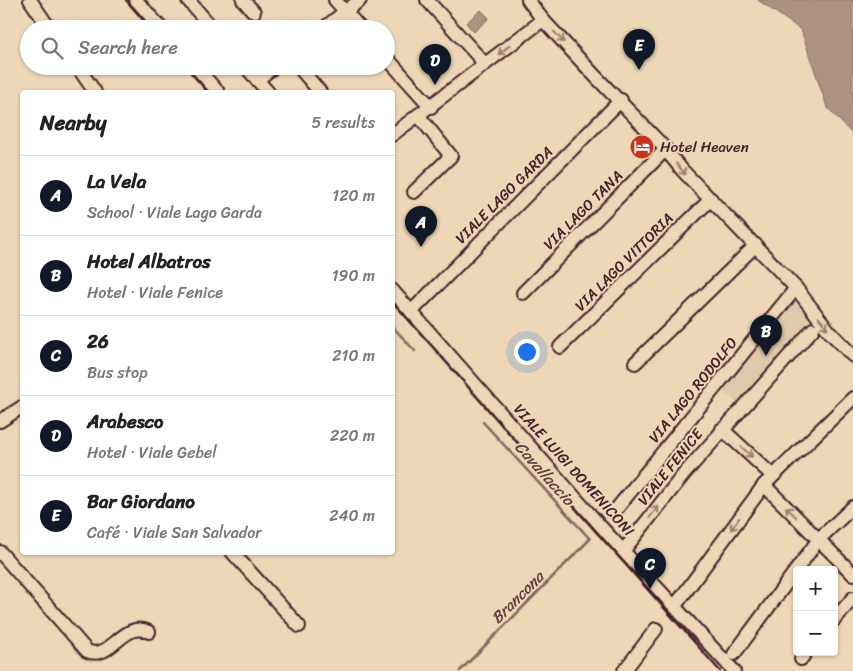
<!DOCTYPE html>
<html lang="en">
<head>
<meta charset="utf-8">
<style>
  :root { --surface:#fff; --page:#f2f2f2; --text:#222; --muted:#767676; --line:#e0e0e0; --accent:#111827 }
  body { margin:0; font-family:Sriracha,sans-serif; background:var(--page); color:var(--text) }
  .controls { position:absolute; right:15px; bottom:15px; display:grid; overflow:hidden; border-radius:5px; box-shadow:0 1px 4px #0004 }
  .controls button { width:45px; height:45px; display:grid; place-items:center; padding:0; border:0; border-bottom:1px solid var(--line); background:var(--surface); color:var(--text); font:25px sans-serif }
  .you { position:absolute; left:526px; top:351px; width:18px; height:18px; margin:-12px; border:4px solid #fff; border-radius:50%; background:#1a73e8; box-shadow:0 0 0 8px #1a73e833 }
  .badge { display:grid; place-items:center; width:32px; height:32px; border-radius:50%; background:var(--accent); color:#fff; font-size:16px; font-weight:700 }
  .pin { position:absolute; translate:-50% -41px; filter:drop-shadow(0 1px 2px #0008) }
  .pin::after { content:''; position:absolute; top:26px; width:18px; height:15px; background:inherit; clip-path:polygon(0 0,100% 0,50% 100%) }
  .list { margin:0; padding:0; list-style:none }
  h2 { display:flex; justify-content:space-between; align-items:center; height:65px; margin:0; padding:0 20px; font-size:21px }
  h2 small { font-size:16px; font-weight:400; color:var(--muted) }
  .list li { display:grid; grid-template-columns:32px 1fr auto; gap:15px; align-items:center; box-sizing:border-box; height:80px; padding:0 20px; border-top:1px solid var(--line) }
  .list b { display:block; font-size:19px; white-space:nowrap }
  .list p { margin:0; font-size:16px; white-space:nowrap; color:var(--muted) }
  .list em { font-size:16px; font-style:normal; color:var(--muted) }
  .icon { flex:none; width:28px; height:28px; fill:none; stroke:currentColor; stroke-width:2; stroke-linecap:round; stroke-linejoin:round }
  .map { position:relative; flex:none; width:853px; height:671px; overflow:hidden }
  .search { position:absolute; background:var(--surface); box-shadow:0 1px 4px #0004; left:20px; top:20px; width:375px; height:55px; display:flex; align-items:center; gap:12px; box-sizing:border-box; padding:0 18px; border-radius:28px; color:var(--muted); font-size:19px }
  .panel { position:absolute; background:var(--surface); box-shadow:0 1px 4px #0004; left:20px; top:90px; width:375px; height:465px; border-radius:5px }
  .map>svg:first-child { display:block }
  .built { fill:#e0c8ab }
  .water { fill:#ae9181; stroke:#86635f }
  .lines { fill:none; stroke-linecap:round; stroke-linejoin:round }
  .stream { stroke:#86635f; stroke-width:2.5 }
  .minor-casing { stroke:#4a1f2b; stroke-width:16 }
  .minor { stroke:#edd7b6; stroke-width:12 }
  .rail { stroke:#4a1f2b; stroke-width:2.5 }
  .oneway { stroke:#9c7b70 }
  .labels { text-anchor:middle; stroke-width:4; stroke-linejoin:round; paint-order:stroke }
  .poi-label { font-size:15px; fill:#4a1f2b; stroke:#edd7b6; text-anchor:start }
  .street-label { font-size:15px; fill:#4a1f2b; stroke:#edd7b6 }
  .water-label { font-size:16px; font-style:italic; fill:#633c40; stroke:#edd7b6 }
</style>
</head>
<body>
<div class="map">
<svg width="853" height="671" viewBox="0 0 853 671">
  <rect width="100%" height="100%" fill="#edd7b6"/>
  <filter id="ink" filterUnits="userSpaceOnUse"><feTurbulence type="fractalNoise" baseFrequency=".02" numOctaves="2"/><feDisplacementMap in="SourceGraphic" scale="10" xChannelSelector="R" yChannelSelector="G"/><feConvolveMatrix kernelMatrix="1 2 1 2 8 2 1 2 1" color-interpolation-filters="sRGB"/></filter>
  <g filter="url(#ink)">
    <polygon class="built" points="793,299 815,322 740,405 721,390"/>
    <g class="water">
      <polygon points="758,0 853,0 853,135 827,107 801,30"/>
      <polygon points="481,10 489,18 474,32 466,23"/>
    </g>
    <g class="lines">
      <g class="stream">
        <polyline points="392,326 415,351"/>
        <polyline points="460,671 590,539 483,422"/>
      </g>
      <defs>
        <g id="minor">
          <polyline points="30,0 50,29"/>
          <polyline points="136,0 162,29"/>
          <polyline points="188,0 213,29"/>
          <polyline points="243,0 254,12"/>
          <polyline points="335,0 361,29"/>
          <polyline points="427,0 485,64"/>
          <polyline points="528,0 543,20 596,77 660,143 683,171 796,288 829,331 853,356"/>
          <polyline points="323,29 360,0"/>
          <polyline points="386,57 431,107"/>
          <polyline points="77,66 95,92"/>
          <polyline points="195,66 218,92"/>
          <polyline points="245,66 268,92"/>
          <polyline points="298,66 320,92"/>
          <polyline points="257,80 275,66"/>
          <polyline points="392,135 543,20"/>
          <polyline points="414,192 451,156 418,115"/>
          <polyline points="392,290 601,527 734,671"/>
          <polyline points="523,293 666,149"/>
          <polyline points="411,312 621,100"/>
          <polyline points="560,347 711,199"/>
          <polyline points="635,363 756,245"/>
          <polyline points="0,421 22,407"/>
          <polyline points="722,429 773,476"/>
          <polyline points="764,485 853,574"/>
          <polyline points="614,512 796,288"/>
          <polyline points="624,550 684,474 813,329"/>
          <path d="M0 552 87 651C111 662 123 619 149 632"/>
          <polyline points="232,552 299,626"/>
          <polyline points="675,606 764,485 853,398"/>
          <polyline points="834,620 853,598"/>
          <polyline points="734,654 819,539 853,507"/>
          <polyline points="801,659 806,652"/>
          <polyline points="624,671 656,629"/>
        </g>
      </defs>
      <use href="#minor" class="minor-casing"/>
      <use href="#minor" class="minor"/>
      <g class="rail">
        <polyline points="126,0 151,29"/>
        <polyline points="185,66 208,92"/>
        <polyline points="392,301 720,671"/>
      </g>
    </g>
    <defs><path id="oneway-shaft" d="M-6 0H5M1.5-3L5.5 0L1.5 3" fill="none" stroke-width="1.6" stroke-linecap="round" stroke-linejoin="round" transform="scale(1.25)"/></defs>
    <g class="oneway">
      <use href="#oneway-shaft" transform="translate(559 37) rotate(47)"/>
      <use href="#oneway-shaft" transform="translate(504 50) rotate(142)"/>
      <use href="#oneway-shaft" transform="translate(681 169) rotate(49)"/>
      <use href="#oneway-shaft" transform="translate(823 323) rotate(52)"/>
      <use href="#oneway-shaft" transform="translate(747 452) rotate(43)"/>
      <use href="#oneway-shaft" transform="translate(654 512) rotate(-52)"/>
      <use href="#oneway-shaft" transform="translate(791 512) rotate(-135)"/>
      <use href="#oneway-shaft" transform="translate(735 524) rotate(126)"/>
    </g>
  </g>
  <defs>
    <symbol id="hotel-disc" viewBox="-11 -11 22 22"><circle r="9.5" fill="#c8321e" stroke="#edd7b6"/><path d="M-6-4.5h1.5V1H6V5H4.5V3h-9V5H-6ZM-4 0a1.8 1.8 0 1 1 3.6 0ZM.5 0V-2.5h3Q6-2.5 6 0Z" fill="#fff"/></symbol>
  </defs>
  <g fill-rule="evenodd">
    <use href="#hotel-disc" x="628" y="133" width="28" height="28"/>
  </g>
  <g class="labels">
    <g class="poi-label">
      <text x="660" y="152">Hotel Heaven</text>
    </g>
    <g class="street-label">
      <text transform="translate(504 195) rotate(-45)" y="5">VIALE LAGO GARDA</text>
      <text transform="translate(583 210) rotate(-45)" y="5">VIA LAGO TANA</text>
      <text transform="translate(624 262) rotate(-45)" y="5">VIA LAGO VITTORIA</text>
      <text transform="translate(693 390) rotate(-51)" y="5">VIA LAGO RODOLFO</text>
      <text transform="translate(670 467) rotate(-51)" y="5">VIALE FENICE</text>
      <text transform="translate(574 470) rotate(48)" y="5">VIALE LUIGI DOMENICONI</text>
    </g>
    <g class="water-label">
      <text transform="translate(545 473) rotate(48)" y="6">Cavallaccio</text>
      <text transform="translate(517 597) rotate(-45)" y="6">Brancona</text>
    </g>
  </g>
</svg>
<div class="controls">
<button>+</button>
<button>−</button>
</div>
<div class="you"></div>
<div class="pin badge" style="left:421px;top:247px">A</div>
<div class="pin badge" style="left:766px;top:356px">B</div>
<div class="pin badge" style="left:650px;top:589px">C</div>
<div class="pin badge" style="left:435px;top:85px">D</div>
<div class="pin badge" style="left:639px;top:70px">E</div>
<div class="search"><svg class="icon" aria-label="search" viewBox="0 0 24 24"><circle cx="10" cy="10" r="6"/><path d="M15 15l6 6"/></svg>Search here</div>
<section class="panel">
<h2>Nearby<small>5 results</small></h2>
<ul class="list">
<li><span class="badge">A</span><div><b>La Vela</b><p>School · Viale Lago Garda</p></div><em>120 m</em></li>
<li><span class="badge">B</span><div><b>Hotel Albatros</b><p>Hotel · Viale Fenice</p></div><em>190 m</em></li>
<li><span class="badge">C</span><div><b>26</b><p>Bus stop</p></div><em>210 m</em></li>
<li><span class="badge">D</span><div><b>Arabesco</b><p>Hotel · Viale Gebel</p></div><em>220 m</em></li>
<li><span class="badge">E</span><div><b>Bar Giordano</b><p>Café · Viale San Salvador</p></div><em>240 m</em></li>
</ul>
</section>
</div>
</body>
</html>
